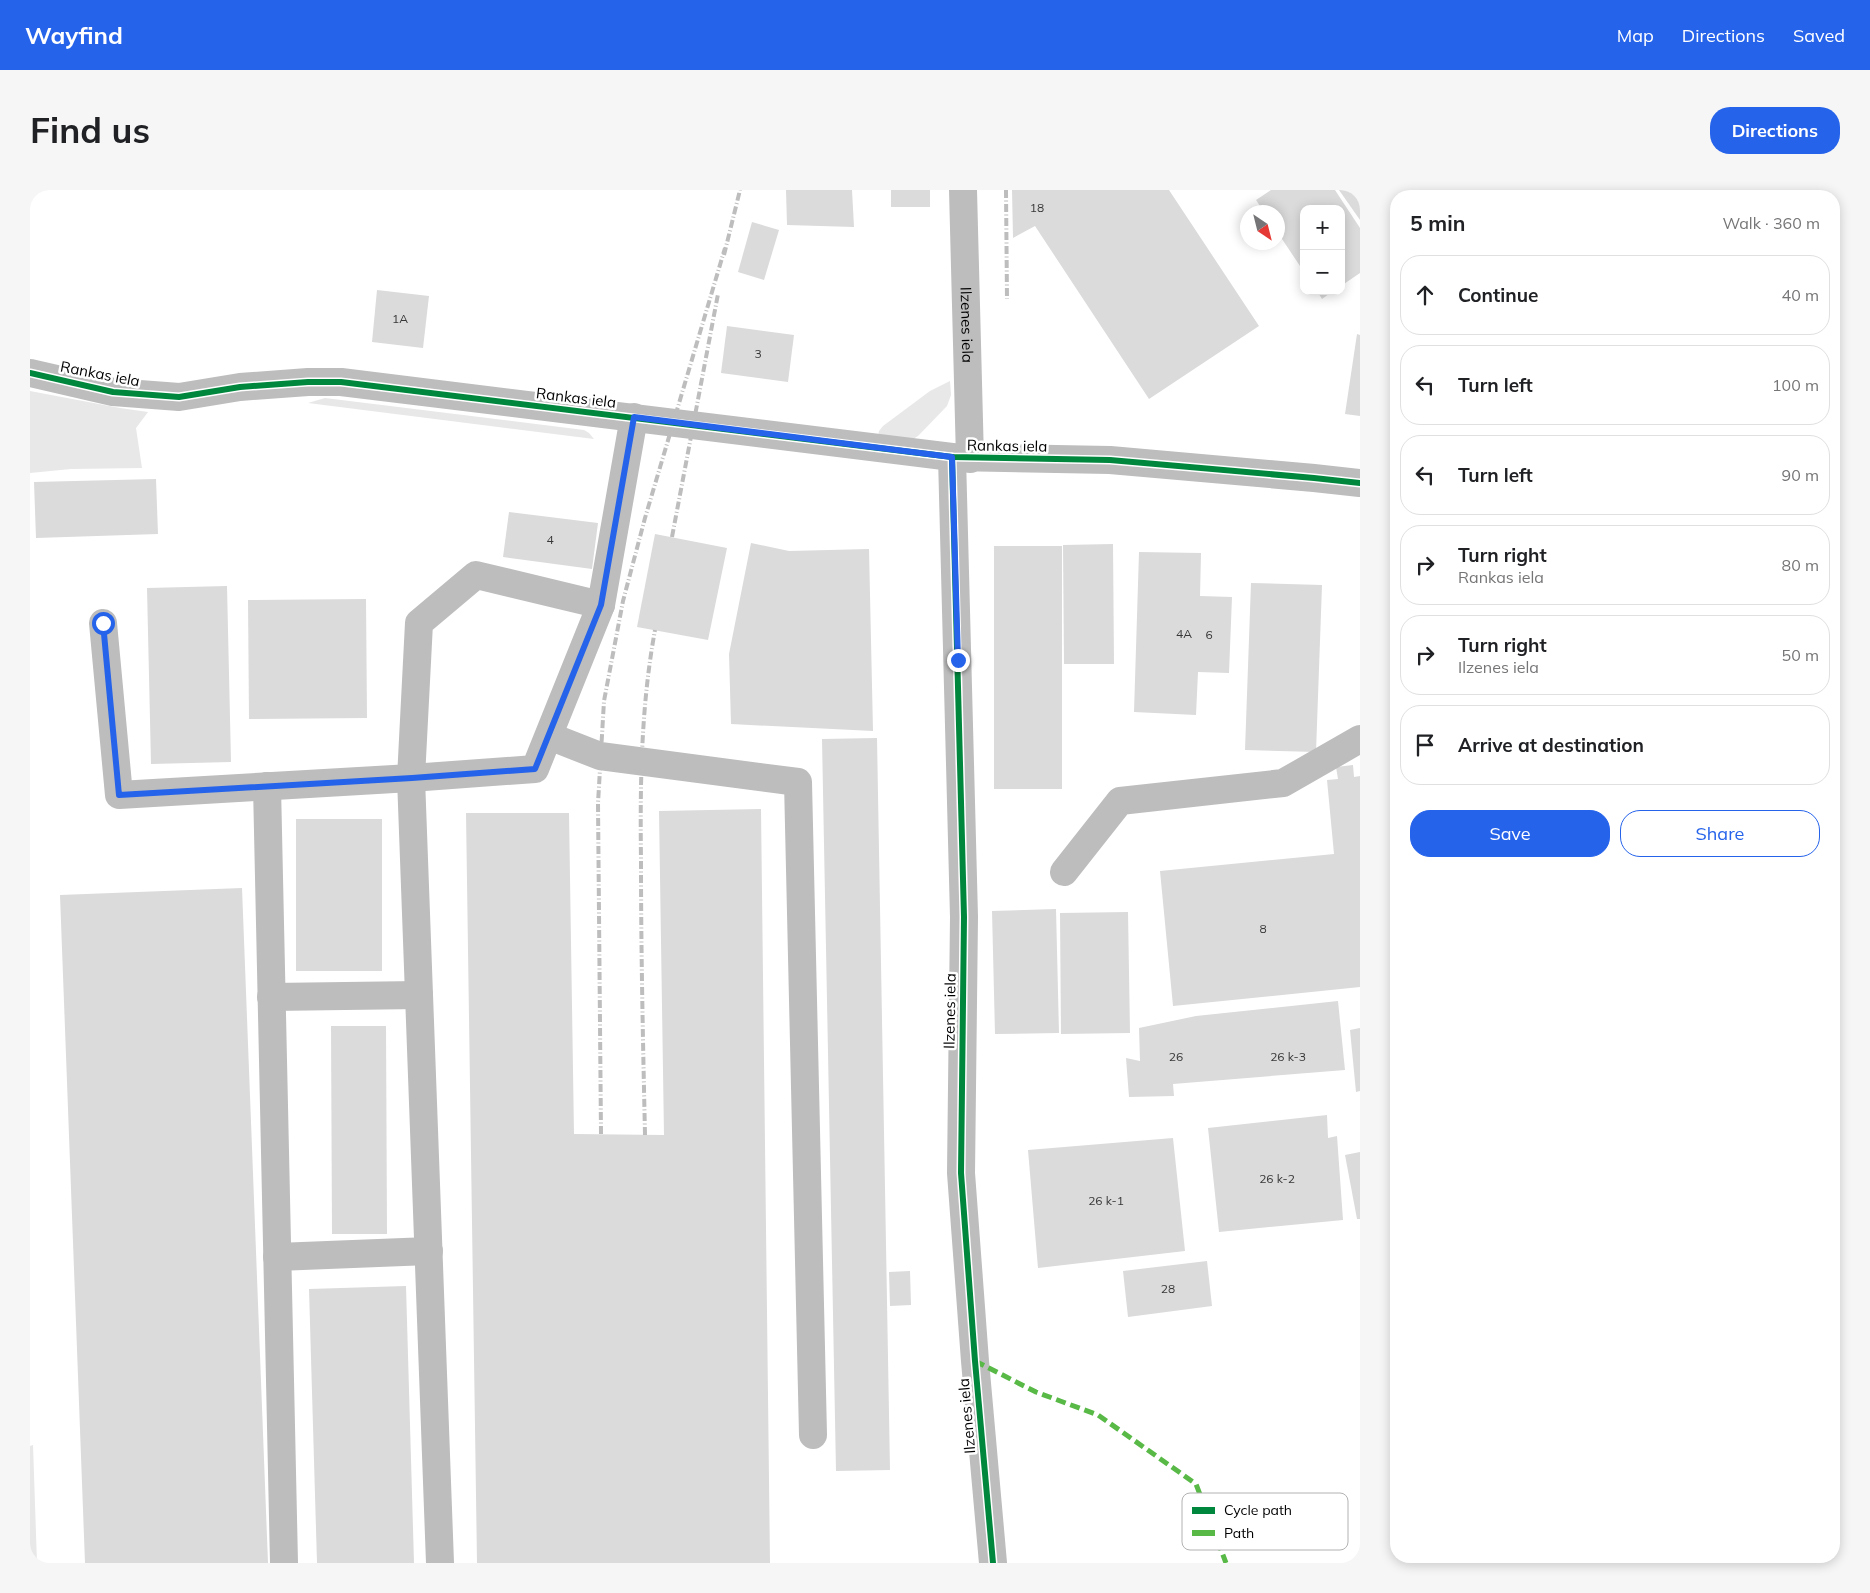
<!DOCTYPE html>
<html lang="en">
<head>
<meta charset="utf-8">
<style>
  :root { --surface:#fff; --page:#f6f6f6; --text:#202124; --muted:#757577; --line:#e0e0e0; --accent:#2563eb }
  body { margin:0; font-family:Mulish,sans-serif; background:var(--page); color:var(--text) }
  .controls { position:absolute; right:15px; top:15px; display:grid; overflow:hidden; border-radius:10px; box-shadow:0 2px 12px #0003 }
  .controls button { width:45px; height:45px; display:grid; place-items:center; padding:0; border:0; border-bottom:1px solid var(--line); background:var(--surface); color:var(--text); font:25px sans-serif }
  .compass { position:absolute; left:1210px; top:15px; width:45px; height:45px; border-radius:50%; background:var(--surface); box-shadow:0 2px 12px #0003; rotate:145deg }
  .stop { position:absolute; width:15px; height:15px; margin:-11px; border:4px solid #2563eb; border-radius:50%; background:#fff }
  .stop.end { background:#2563eb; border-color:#fff; box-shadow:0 1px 5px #0008 }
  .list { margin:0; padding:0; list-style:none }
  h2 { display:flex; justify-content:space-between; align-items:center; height:65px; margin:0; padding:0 20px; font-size:21px }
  h2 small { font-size:16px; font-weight:400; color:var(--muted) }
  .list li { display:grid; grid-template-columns:32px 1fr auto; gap:15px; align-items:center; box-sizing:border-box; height:80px; margin:0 10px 10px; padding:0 10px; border:1px solid var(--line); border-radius:20px }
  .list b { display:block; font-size:19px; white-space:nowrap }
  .list p { margin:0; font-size:16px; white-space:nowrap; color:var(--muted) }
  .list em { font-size:16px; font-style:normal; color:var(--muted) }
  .actions { display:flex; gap:10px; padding:15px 20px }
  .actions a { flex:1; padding:11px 0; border:1px solid var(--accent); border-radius:20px; text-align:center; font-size:18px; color:var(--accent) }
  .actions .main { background:var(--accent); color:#fff }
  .icon { flex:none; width:28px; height:28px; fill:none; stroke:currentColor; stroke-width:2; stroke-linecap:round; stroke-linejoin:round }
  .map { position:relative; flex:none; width:1330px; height:1373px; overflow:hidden; border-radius:20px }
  header { display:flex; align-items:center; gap:30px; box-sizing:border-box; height:70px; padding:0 25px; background:var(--accent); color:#fff }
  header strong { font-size:24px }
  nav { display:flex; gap:28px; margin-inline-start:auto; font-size:18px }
  .intro { display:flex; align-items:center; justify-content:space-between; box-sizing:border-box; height:120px; padding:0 30px }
  h1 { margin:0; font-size:35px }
  .button { padding:12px 22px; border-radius:20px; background:var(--accent); color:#fff; font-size:18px; font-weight:700 }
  main { display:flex; gap:30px; padding:0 30px }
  aside { flex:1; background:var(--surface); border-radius:20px; box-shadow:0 2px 12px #0003 }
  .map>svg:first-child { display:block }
  .green { fill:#e8e8e8 }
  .building { fill:#dbdbdb }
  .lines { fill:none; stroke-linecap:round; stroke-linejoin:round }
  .minor { stroke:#bdbdbd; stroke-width:28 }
  .rail { stroke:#bdbdbd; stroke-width:4; stroke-dasharray:8 2.5 1 2.5; stroke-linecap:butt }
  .quiet { stroke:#58b947; stroke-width:5; stroke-dasharray:10 5; stroke-linecap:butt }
  .cycleway-casing { stroke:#fff; stroke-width:9 }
  .cycleway { stroke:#00873e; stroke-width:6 }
  .route { stroke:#2563eb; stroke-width:6 }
  .labels { text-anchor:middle; stroke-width:5; stroke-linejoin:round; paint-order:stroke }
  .number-label { font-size:12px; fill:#373737 }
  .street-label { font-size:15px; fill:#000; stroke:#fff }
  .key { fill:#fff; stroke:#b2b2b2; stroke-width:1 }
  .key-label { font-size:14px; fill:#000 }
</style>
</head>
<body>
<header>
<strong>Wayfind</strong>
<nav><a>Map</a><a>Directions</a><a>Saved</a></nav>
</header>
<div class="intro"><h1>Find us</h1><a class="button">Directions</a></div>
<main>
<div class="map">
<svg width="1330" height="1373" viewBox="0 0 1330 1373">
  <rect width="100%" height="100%" fill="#fff"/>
  <g class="green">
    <polygon points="920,191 921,205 917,216 888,246 883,249 848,246 849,241 853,236 900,201"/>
    <polygon points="0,201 90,218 118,222 106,238 112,278 41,279 0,283"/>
    <polygon points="295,208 554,240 559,243 564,249 278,213"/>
    <polygon points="3,1255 7,1373 0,1373 0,1256"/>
  </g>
  <g class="building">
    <polygon points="756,0 822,0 824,37 757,35"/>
    <rect x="861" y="0" width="39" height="17"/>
    <polygon points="982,0 1139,0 1229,136 1119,209 1005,36 983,48"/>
    <polygon points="1241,0 1305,0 1330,38 1330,83 1311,96 1311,19 1274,19 1274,82 1248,43 1248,22 1234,22 1226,10"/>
    <polygon points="1309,0 1330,0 1330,30"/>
    <polygon points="722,32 749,40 734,90 708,82"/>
    <polygon points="347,100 399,106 393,158 342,152"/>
    <polygon points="1287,101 1303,101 1292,109"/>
    <polygon points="697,136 764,145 758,192 691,183"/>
    <polygon points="1327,144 1330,145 1330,226 1315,224"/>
    <polygon points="126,289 128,344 6,348 4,292"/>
    <polygon points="479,322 568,333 562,379 473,367"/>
    <polygon points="625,344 697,358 678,450 607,437"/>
    <polygon points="721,353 759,361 839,359 843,541 701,534 699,464"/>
    <polygon points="1083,354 1084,474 1034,474 1033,355"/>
    <rect x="964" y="356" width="68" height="243"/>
    <polygon points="1109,362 1171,363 1170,406 1202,407 1199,483 1168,482 1166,525 1104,522"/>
    <polygon points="1221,393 1292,395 1286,562 1215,560"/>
    <polygon points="197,396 201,572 121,574 117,398"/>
    <polygon points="336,409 337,528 219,529 218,410"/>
    <polygon points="847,548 860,1280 806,1281 792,549"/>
    <polygon points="1323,575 1324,587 1330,586 1330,797 1143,816 1130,681 1304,664 1297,590 1308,589 1306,577"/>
    <polygon points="731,619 740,1373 447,1373 436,623 539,623 544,944 634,945 629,621"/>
    <rect x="266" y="629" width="86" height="152"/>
    <polygon points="212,698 238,1373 55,1373 30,705"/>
    <polygon points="1026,719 1029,843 965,844 962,721"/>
    <polygon points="1098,722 1100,843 1031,844 1030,723"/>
    <polygon points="1308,811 1315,880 1143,894 1144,906 1099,907 1096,868 1110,871 1109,838 1166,826"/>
    <polygon points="301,836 356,836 357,1044 302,1044"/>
    <polygon points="1330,838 1330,901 1326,902 1320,840"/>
    <polygon points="1297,925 1298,948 1307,946 1313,1030 1189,1042 1178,938"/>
    <polygon points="1143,948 1155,1061 1008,1078 998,960"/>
    <polygon points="1330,962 1330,1029 1327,1029 1315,965"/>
    <polygon points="1177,1071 1182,1116 1098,1127 1093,1081"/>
    <polygon points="880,1081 881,1115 860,1116 859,1082"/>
    <polygon points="376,1096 384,1373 287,1373 279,1099"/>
  </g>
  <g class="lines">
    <g class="minor">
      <path id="s1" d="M933 0 940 269"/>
      <polyline points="0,183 83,202 149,207 210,197 278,192 311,192 922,267 1080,270 1284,288 1330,293"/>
      <polyline points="922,267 934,727 931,983 945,1171 963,1373"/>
      <polyline points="73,433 89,605 381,588 505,579 571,415 604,227"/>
      <polyline points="519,546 570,566 768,592 783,1245"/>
      <polyline points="237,596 254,1373"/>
      <polyline points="1034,682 1090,611 1253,593 1330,549"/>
      <polyline points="241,807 389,805"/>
      <polyline points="247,1067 399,1061"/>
      <polyline points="410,1373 381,588 389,433 446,385 571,415"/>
    </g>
    <g class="rail">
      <polyline points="976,0 977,109"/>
      <polyline points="694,65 710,0"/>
      <polyline points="642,347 688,104"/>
      <polyline points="571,944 568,613 574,511 593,411 615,328 695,58"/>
      <path d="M615 945C613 853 611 762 611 671 610 594 611 516 625 440"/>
    </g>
    <polyline class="quiet" points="945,1171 1006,1202 1068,1225 1166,1294 1196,1373"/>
    <defs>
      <g id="cycleway">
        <polyline points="0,183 83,202 149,207 210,197 278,192 311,192 922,267 1080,270 1284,288 1330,293"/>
        <polyline points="922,267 934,727 931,983 945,1171 963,1373"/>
      </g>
    </defs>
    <use href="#cycleway" class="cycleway-casing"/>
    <use href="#cycleway" class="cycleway"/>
  </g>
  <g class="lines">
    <polyline class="route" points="73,433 89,605 382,588 505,579 571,415 604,227 922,267 928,470"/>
  </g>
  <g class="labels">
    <g class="number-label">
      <text x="1007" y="22">18</text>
      <text x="370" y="133">1A</text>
      <text x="728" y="168">3</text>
      <text x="520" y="354">4</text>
      <text x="1154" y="448">4A</text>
      <text x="1179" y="449">6</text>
      <text x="1233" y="743">8</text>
      <text x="1146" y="871">26</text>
      <text x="1258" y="871">26 k-3</text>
      <text x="1247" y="993">26 k-2</text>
      <text x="1076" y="1015">26 k-1</text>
      <text x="1138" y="1103">28</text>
    </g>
    <g class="street-label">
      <text dy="5" stroke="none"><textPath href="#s1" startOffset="135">Ilzenes iela</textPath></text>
      <text transform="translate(70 184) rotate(11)" y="5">Rankas iela</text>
      <text transform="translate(546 208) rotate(7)" y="5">Rankas iela</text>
      <text transform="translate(977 256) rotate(1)" y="5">Rankas iela</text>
      <text transform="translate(920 821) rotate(-89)" y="5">Ilzenes iela</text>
      <text transform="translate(937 1226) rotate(-95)" y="5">Ilzenes iela</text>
    </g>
  </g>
  <rect x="1152" y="1303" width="166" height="57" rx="8" class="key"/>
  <rect x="1162" y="1317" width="23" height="7" fill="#00873e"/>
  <rect x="1162" y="1340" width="23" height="6" fill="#58b947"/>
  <g class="key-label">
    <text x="1194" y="1325">Cycle path</text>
    <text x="1194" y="1348">Path</text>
  </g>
</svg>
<div class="controls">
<button>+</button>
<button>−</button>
</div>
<svg class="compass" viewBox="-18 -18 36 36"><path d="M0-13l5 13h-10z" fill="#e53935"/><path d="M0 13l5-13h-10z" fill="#757577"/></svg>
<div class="stop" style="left:73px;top:433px"></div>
<div class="stop end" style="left:928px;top:470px"></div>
</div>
<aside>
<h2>5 min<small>Walk · 360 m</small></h2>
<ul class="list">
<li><svg class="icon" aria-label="ahead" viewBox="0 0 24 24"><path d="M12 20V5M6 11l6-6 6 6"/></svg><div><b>Continue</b></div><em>40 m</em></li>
<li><svg class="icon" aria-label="left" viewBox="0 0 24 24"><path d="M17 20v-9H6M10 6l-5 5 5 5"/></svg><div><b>Turn left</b></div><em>100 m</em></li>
<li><svg class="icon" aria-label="left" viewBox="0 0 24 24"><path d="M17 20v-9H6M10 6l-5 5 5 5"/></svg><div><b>Turn left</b></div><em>90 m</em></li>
<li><svg class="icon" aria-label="right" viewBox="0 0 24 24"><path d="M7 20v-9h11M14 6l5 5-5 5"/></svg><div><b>Turn right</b><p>Rankas iela</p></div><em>80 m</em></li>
<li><svg class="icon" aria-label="right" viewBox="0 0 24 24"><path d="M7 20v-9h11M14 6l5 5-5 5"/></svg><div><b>Turn right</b><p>Ilzenes iela</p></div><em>50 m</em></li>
<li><svg class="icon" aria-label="arrive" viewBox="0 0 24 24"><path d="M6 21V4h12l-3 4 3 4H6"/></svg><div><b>Arrive at destination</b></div></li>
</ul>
<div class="actions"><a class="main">Save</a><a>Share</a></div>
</aside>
</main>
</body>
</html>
